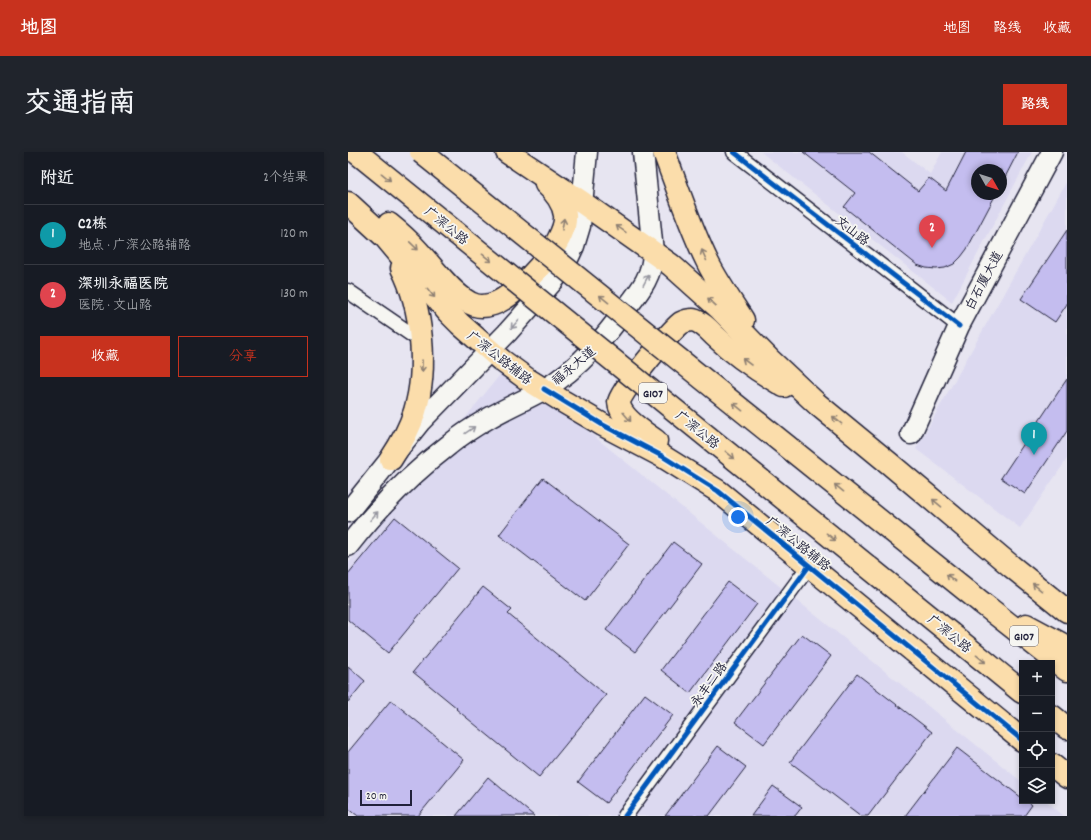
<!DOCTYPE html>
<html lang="zh">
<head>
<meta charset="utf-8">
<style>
  :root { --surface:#171b24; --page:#20242c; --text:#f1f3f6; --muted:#9ea1a6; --line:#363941; --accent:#c8321e }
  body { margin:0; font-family:Dekko,"LXGW WenKai TC",sans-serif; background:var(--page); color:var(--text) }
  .controls { position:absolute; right:12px; bottom:12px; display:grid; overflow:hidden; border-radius:0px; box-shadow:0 2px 6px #0003 }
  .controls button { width:36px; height:36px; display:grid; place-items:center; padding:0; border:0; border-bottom:1px solid var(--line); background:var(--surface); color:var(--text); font:20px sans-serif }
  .compass { position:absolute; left:623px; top:12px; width:36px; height:36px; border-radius:50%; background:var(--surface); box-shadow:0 2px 6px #0003; rotate:129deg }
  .scale { position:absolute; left:12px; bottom:10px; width:52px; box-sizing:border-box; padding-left:4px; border:2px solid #22223b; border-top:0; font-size:11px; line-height:14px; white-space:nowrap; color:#22223b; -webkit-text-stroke:3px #f6f6f2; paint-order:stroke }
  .you { position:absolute; left:390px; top:365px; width:14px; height:14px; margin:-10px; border:3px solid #fff; border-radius:50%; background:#1a73e8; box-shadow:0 0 0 6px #1a73e833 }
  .badge { display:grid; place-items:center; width:26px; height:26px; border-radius:50%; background:var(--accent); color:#fff; font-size:13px; font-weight:700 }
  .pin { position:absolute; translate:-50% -33px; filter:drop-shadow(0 1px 2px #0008) }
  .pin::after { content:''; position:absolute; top:21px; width:14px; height:12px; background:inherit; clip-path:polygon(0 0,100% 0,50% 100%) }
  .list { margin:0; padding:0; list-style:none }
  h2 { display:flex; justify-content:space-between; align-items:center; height:52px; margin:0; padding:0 16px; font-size:17px }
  h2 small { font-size:13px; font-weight:400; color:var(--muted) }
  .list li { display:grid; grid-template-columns:26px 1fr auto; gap:12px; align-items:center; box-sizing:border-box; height:60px; padding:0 16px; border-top:1px solid var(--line) }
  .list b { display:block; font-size:15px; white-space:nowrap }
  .list p { margin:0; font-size:13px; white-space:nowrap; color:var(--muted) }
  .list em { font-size:13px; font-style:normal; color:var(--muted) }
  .actions { display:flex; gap:8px; padding:12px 16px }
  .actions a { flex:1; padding:9px 0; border:1px solid var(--accent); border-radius:0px; text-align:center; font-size:14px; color:var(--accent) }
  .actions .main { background:var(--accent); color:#fff }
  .icon { flex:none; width:22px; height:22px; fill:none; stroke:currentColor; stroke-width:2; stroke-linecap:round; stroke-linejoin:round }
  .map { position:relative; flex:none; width:719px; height:664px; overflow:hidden; border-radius:0px }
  header { display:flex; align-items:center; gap:24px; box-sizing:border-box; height:56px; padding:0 20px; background:var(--accent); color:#fff }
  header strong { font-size:19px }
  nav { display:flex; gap:22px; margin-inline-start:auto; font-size:14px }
  .intro { display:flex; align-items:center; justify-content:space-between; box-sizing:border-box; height:96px; padding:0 24px }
  h1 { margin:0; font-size:28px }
  .button { padding:10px 18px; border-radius:0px; background:var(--accent); color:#fff; font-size:14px; font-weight:700 }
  main { display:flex; gap:24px; padding:0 24px }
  aside { flex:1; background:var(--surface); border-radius:0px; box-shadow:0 2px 6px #0003 }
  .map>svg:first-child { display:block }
  .built { fill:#dcd9f0; fill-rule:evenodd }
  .building { fill:#c4bdef; stroke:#22223b }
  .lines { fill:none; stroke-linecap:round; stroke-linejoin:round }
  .street-casing { stroke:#22223b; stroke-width:17 }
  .secondary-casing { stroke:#22223b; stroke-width:23 }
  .primary-casing { stroke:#22223b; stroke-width:25 }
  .highway-casing { stroke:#22223b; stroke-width:25 }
  .street { stroke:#f6f6f2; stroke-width:14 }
  .secondary { stroke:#f6f6f2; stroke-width:20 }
  .primary { stroke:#fbddab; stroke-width:22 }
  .highway { stroke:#fbddab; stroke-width:22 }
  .highway-bridge-casing { stroke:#22223b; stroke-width:25; stroke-linecap:butt }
  .highway-bridge { stroke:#fbddab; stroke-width:22 }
  .cycleway-casing { stroke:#f6f6f2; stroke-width:8 }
  .cycleway { stroke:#0057b8; stroke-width:5 }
  .oneway { stroke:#8e8073 }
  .oneway2 { stroke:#9797a0 }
  .labels { text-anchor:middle; stroke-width:3.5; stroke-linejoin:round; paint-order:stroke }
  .shield { fill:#f6f6f2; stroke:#626272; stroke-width:1 }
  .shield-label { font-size:12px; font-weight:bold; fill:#22223b }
  .street-label { font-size:13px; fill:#22223b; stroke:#f6f6f2 }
</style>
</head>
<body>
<header>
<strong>地图</strong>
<nav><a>地图</a><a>路线</a><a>收藏</a></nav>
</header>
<div class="intro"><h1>交通指南</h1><a class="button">路线</a></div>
<main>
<aside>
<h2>附近<small>2个结果</small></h2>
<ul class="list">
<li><span class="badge" style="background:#0f9aa8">1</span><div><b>C2栋</b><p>地点 · 广深公路辅路</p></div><em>120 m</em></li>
<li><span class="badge" style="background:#e0444e">2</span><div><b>深圳永福医院</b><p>医院 · 文山路</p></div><em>130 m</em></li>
</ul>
<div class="actions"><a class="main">收藏</a><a>分享</a></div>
</aside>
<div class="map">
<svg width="719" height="664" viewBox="0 0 719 664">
  <rect width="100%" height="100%" fill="#e7e5f1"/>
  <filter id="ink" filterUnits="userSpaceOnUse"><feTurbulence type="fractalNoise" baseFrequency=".025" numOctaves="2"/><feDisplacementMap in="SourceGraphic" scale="8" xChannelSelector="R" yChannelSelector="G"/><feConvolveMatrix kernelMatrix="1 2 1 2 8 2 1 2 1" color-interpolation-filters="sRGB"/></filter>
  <g filter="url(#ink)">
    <g class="built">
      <path d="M413 0H554L582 22 594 0H684L604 150ZM629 18H653V42H629Z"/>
      <polygon points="719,29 719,307 672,376 568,297"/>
      <polygon points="159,214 674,630 674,649 698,649 716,664 0,664 0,412"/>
    </g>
    <g class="building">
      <polygon points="455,0 521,0 570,39 581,26 598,39 618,0 670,0 653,33 653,18 629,18 629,42 648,42 619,97 613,105 606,112 597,116 588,117 578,116 569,113 496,55 507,41"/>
      <polygon points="719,78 719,152 707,170 673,147"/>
      <polygon points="719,227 719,279 677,342 653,326"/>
      <polygon points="195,326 281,392 237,449 151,383"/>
      <polygon points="47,365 110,416 40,501 0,468 0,422"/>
      <polygon points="325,390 354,412 287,500 258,478"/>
      <polygon points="380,430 409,452 342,541 313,518"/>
      <polygon points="135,435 164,458 160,462 258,543 191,625 108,557 109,556 65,520"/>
      <polygon points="454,482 483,504 416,592 387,570"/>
      <polygon points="0,514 17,529 0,550"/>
      <polygon points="509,522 584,580 520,664 513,664 442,610"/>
      <polygon points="297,542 325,563 258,651 230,630"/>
      <polygon points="43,548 116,608 70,664 10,664 0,656 0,600"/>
      <polygon points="370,594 398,615 361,664 317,664"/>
      <polygon points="609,596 674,646 674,649 679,649 684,653 676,664 557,664"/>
      <polygon points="140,625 168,649 186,664 108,664"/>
      <polygon points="425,634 454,655 447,664 403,664"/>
    </g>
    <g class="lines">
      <defs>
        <g id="street">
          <polyline points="386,0 611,174"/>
          <polyline points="0,139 73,189"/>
          <polyline points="277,664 461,414"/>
        </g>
        <g id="secondary">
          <polyline points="563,282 611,174 704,0"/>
          <polyline points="0,360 72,270 159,181 206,128 218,111 226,94 232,74 239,0"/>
          <path d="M0 394C29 357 63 322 101 293 113 283 127 274 141 266 158 256 177 248 195 238 212 228 231 212 244 198 256 186 266 172 277 158 291 140 305 124 305 100L295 0"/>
        </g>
        <g id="primary">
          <polyline points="159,0 235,51 323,113 371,156 421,207 469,252 542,312 663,414 719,459"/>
          <path d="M316 0C330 37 342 75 360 111 370 131 383 149 395 168"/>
          <polyline points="0,51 37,85 100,160 112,172 153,208 179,227 216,250 255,273 314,304 370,339 674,588"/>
          <path d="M41 72C51 80 61 89 70 99 83 113 108 148 127 153 133 155 139 154 145 152 170 144 220 90 217 63 215 50 207 40 198 32"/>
          <path d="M308 289C297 281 271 265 271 250 272 239 323 179 333 171 337 169 341 168 345 168 354 170 361 178 367 184 388 204 412 220 436 234"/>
          <path d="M43 307C53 292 62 276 67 259 80 216 74 155 54 116"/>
          <polyline points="704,613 719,625"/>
        </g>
        <g id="highway">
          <polyline points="634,451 719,518"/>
          <polyline points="678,473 719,495"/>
          <polyline points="603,482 674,540"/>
          <polyline points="704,564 719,576"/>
        </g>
      </defs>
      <use href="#street" class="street-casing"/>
      <use href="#secondary" class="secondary-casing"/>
      <use href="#primary" class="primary-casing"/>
      <use href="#highway" class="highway-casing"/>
      <use href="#street" class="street"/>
      <use href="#secondary" class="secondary"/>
      <use href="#primary" class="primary"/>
      <use href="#highway" class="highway"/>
      <defs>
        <g id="highway-bridge">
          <polyline points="8,0 603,482"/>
          <polyline points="73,0 634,451"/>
        </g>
      </defs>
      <use href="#highway-bridge" class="highway-bridge-casing"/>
      <use href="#highway-bridge" class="highway-bridge"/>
      <defs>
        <g id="cycleway">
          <polyline points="386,0 611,174"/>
          <polyline points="196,237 255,273 314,304 370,339 674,588"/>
          <polyline points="277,664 461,414"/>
        </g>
      </defs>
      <use href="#cycleway" class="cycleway-casing"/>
      <use href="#cycleway" class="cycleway"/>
    </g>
    <defs><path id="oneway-shaft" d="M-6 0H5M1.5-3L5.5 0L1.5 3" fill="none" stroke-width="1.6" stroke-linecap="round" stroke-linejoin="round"/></defs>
    <g class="oneway">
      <use href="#oneway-shaft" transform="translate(38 25) rotate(39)"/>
      <use href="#oneway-shaft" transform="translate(215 72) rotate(-80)"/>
      <use href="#oneway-shaft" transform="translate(273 77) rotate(-145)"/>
      <use href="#oneway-shaft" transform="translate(66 94) rotate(44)"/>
      <use href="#oneway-shaft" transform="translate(356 103) rotate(-114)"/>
      <use href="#oneway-shaft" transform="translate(139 106) rotate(39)"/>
      <use href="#oneway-shaft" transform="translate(83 141) rotate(51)"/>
      <use href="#oneway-shaft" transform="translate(256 147) rotate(-141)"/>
      <use href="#oneway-shaft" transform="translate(364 150) rotate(-137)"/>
      <use href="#oneway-shaft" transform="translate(399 210) rotate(-143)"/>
      <use href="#oneway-shaft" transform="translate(74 214) rotate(91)"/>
      <use href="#oneway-shaft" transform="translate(390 255) rotate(-141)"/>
      <use href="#oneway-shaft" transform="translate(279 265) rotate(50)"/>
      <use href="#oneway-shaft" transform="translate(489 268) rotate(-141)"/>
      <use href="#oneway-shaft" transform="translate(382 303) rotate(39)"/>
      <use href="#oneway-shaft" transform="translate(491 336) rotate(-141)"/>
      <use href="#oneway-shaft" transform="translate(589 351) rotate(-140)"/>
      <use href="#oneway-shaft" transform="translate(483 385) rotate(39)"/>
      <use href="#oneway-shaft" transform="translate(603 426) rotate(-141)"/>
      <use href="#oneway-shaft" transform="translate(689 435) rotate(-141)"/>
      <use href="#oneway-shaft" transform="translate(633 507) rotate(39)"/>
    </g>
    <g class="oneway2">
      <use href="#oneway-shaft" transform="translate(298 128) rotate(-62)"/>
      <use href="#oneway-shaft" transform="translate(167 172) rotate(131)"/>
      <use href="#oneway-shaft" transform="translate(122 278) rotate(-35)"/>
      <use href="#oneway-shaft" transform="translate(26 364) rotate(-48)"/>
    </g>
  </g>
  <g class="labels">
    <g class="shield">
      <rect x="291" y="231" width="28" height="20" rx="3"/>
      <rect x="662" y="474" width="28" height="20" rx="3"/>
    </g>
    <g class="shield-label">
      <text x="305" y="245">G107</text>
      <text x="676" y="488">G107</text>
    </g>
    <g class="street-label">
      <text transform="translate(99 73) rotate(39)" y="5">广深公路</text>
      <text transform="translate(505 78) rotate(38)" y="5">文山路</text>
      <text transform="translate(635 128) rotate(-62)" y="5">白石厦大道</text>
      <text transform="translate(152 205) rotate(38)" y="5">广深公路辅路</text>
      <text transform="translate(225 213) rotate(-40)" y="5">福永大道</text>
      <text transform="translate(350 277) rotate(39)" y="5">广深公路</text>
      <text transform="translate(451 391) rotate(39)" y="5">广深公路辅路</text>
      <text transform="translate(602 481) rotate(39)" y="5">广深公路</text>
      <text transform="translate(360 532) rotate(-54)" y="5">永丰二路</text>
    </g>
  </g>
</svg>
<div class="controls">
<button>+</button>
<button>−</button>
<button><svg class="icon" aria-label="locate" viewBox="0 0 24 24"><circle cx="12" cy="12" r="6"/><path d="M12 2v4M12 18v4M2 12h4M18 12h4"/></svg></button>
<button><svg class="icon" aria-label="layers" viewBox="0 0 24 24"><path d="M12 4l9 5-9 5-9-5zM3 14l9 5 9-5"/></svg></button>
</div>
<svg class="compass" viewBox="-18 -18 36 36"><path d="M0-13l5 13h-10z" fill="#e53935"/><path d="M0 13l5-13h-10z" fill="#9ea1a6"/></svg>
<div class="scale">20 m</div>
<div class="you"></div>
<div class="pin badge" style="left:686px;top:303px;background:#0f9aa8">1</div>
<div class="pin badge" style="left:584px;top:96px;background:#e0444e">2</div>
</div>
</main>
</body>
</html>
